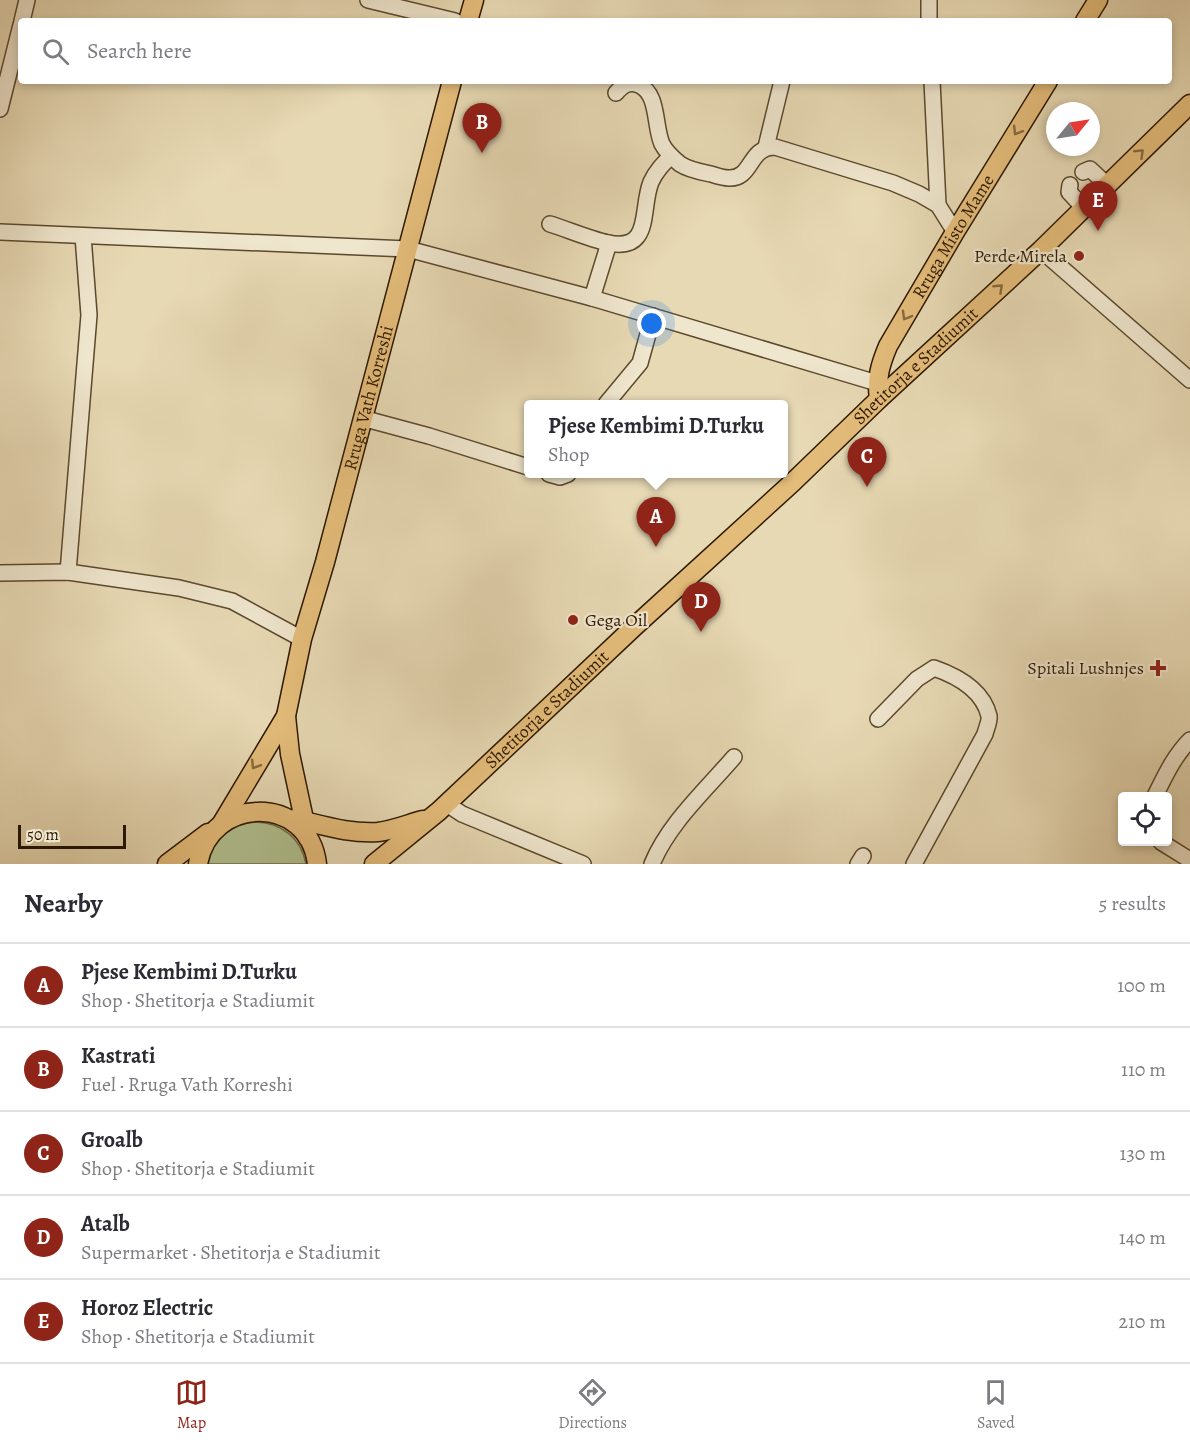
<!DOCTYPE html>
<html lang="en">
<head>
<meta charset="utf-8">
<style>
  :root { --surface:#fff; --page:#f7f7f7; --text:#2b2b33; --muted:#7c7c81; --line:#e1e1e2; --accent:#8f2418 }
  body { margin:0; font-family:Alegreya,serif; background:var(--page); color:var(--text) }
  .controls { position:absolute; right:18px; bottom:18px; display:grid; overflow:hidden; border-radius:6px; box-shadow:0 3px 9px #0003 }
  .controls button { width:54px; height:54px; display:grid; place-items:center; padding:0; border:0; border-bottom:2px solid var(--line); background:var(--surface); color:var(--text); font:30px sans-serif }
  .compass { position:absolute; left:1046px; top:102px; width:54px; height:54px; border-radius:50%; background:var(--surface); box-shadow:0 3px 9px #0003; rotate:60deg }
  .scale { position:absolute; left:18px; bottom:15px; width:108px; box-sizing:border-box; padding-left:6px; border:3px solid #2d1900; border-top:0; font-size:16px; line-height:21px; white-space:nowrap; color:#2d1900; -webkit-text-stroke:4px #efe6ce; paint-order:stroke }
  .you { position:absolute; left:652px; top:324px; width:21px; height:21px; margin:-15px; border:4px solid #fff; border-radius:50%; background:#1a73e8; box-shadow:0 0 0 9px #1a73e833 }
  .badge { display:grid; place-items:center; width:39px; height:39px; border-radius:50%; background:var(--accent); color:#fff; font-size:20px; font-weight:700 }
  .pin { position:absolute; translate:-50% -50px; filter:drop-shadow(0 2px 3px #0008) }
  .pin::after { content:''; position:absolute; top:32px; width:21px; height:18px; background:inherit; clip-path:polygon(0 0,100% 0,50% 100%) }
  .popup { position:absolute; left:524px; top:400px; width:264px; height:78px; box-sizing:border-box; display:grid; place-content:center; border-radius:6px; background:var(--surface); filter:drop-shadow(0 2px 4px #0005); font-size:20px; white-space:nowrap; color:var(--muted) }
  .popup b { font-size:22px; color:var(--text) }
  .popup::after { content:''; position:absolute; left:50%; top:100%; margin-left:-12px; border:12px solid transparent; border-top-color:var(--surface) }
  .list { margin:0; padding:0; list-style:none }
  h2 { display:flex; justify-content:space-between; align-items:center; height:78px; margin:0; padding:0 24px; font-size:26px }
  h2 small { font-size:20px; font-weight:400; color:var(--muted) }
  .list li { display:grid; grid-template-columns:39px 1fr auto; gap:18px; align-items:center; box-sizing:border-box; height:84px; padding:0 24px; border-top:2px solid var(--line) }
  .list b { display:block; font-size:22px; white-space:nowrap }
  .list p { margin:0; font-size:20px; white-space:nowrap; color:var(--muted) }
  .list em { font-size:20px; font-style:normal; color:var(--muted) }
  .icon { flex:none; width:33px; height:33px; fill:none; stroke:currentColor; stroke-width:2; stroke-linecap:round; stroke-linejoin:round }
  .map { position:relative; flex:none; width:1190px; height:864px; overflow:hidden }
  .search { position:absolute; background:var(--surface); box-shadow:0 3px 9px #0003; left:18px; right:18px; top:18px; height:66px; display:flex; align-items:center; gap:15px; box-sizing:border-box; padding:0 21px; border-radius:6px; color:var(--muted); font-size:22px }
  .sheet { height:498px; background:var(--surface) }
  nav { display:flex; justify-content:space-around; align-items:center; box-sizing:border-box; height:84px; border-top:2px solid var(--line); background:var(--surface); font-size:16px; color:var(--muted) }
  nav a { display:grid; justify-items:center; gap:3px }
  nav .on { color:var(--accent) }
  .map>svg:first-child { display:block }
  .green { fill:#b1c090; stroke:#6f6c48; stroke-width:1.5 }
  .lines { fill:none; stroke-linecap:round; stroke-linejoin:round }
  .minor-casing { stroke:#5c492d; stroke-width:18 }
  .major-casing { stroke:#2d1900; stroke-width:21 }
  .minor { stroke:#efe6ce; stroke-width:15 }
  .major { stroke:#e4bc7a; stroke-width:18 }
  .oneway { stroke:#886a3d }
  .poi-dot { fill:#8f2418; stroke:#efe6ce; stroke-width:2 }
  .labels { text-anchor:middle; stroke-width:4.5; stroke-linejoin:round; paint-order:stroke }
  .street-label { font-size:18px; fill:#2d1900; stroke:#efe6ce }
  .poi-label { font-size:18px; fill:#2d1900; stroke:#efe6ce; text-anchor:end }
</style>
</head>
<body>
<div class="map">
<svg width="1190" height="864" viewBox="0 0 1190 864">
  <rect width="100%" height="100%" fill="#e7d9b4"/>
  <filter id="stains"><feTurbulence type="fractalNoise" baseFrequency=".00333" numOctaves="4"/><feColorMatrix values="0 0 0 0 .2 0 0 0 0 .09 0 0 0 0 .02 0 0 0 .5 -.17"/></filter>
  <radialGradient id="worn" r=".72"><stop offset=".6" stop-color="#630" stop-opacity="0"/><stop offset="1" stop-color="#630" stop-opacity=".3"/></radialGradient>
  <path class="green" d="M256 822C282 823 301 838 306 864H208C213 839 231 824 256 822Z"/>
  <g class="lines">
    <defs>
      <g id="minor">
        <polyline points="368,0 455,21"/>
        <polyline points="929,0 929,21"/>
        <polyline points="22,21 27,0"/>
        <polyline points="932,81 938,205"/>
        <path d="M616 93C623 85 629 81 639 85 659 94 654 126 662 144 666 152 674 159 680 164 689 170 701 172 711 174 717 176 723 178 729 178 753 179 748 147 775 147L893 183 919 194 938 205 955 232"/>
        <polyline points="0,109 21,25"/>
        <polyline points="766,147 782,81"/>
        <polyline points="1083,172 1090,169 1107,185"/>
        <polyline points="1070,185 1069,192 1084,208"/>
        <path d="M550 224C569 230 589 239 608 243 653 252 640 209 651 182 656 171 663 164 671 156"/>
        <polyline points="0,232 408,249 592,298 877,383"/>
        <polyline points="1041,250 1190,380"/>
        <polyline points="592,298 609,243"/>
        <polyline points="606,404 640,363 653,316"/>
        <polyline points="362,418 429,436 528,467"/>
        <polyline points="549,474 560,477 568,474"/>
        <polyline points="68,572 89,315 83,236"/>
        <polyline points="0,573 68,572 179,588 232,601 302,639"/>
        <path d="M878 719 917 679 934 668C957 676 983 690 989 716 990 721 986 729 985 734L914 864"/>
        <path d="M1155 796C1165 776 1174 756 1190 740"/>
        <polyline points="447,804 462,814 583,864"/>
        <polyline points="1161,842 1190,860"/>
        <path d="M652 864C669 823 705 791 734 757"/>
        <polyline points="858,864 863,856"/>
      </g>
      <g id="major">
        <polyline points="468,21 474,0"/>
        <polyline points="1085,21 1098,0"/>
        <path id="s1" d="M879 399C876 379 880 365 888 346L955 232 1048 81"/>
        <path d="M295 819C322 825 350 834 378 832 394 830 408 824 423 820"/>
        <polyline points="222,823 286,716"/>
        <path id="s2" d="M308 838 290 754 286 716 302 639 325 562 452 81"/>
        <polyline points="167,864 208,833"/>
        <path d="M198 864C210 795 309 794 317 864"/>
        <path id="s3" d="M374 864 439 811 634 627 793 482 879 399 1041 250 1190 104"/>
      </g>
    </defs>
    <use href="#minor" class="minor-casing"/>
    <use href="#major" class="major-casing"/>
    <use href="#minor" class="minor"/>
    <use href="#major" class="major"/>
  </g>
  <defs><path id="oneway-chevron" d="M-2-3.5L2.5 0L-2 3.5" fill="none" stroke-width="1.6" stroke-linecap="round" stroke-linejoin="round" transform="scale(1.5)"/></defs>
  <g class="oneway">
    <use href="#oneway-chevron" transform="translate(1017 131) rotate(122)"/>
    <use href="#oneway-chevron" transform="translate(1140 153) rotate(-44)"/>
    <use href="#oneway-chevron" transform="translate(999 288) rotate(-43)"/>
    <use href="#oneway-chevron" transform="translate(906 316) rotate(120)"/>
    <use href="#oneway-chevron" transform="translate(255 765) rotate(122)"/>
  </g>
  <g class="poi-dot">
    <circle cx="1079" cy="256" r="6"/>
    <circle cx="573" cy="620" r="6"/>
    <path d="M1155 659h6v6h6v6h-6v6h-6v-6h-6v-6h6z"/>
  </g>
  <g class="labels">
    <g class="street-label">
      <text dy="6" stroke="none"><textPath href="#s1" startOffset="182">Rruga Misto Mame</textPath></text>
      <text dy="6" stroke="none"><textPath href="#s3" startOffset="736">Shetitorja e Stadiumit</textPath></text>
      <text dy="6" stroke="none"><textPath href="#s2" startOffset="453">Rruga Vath Korreshi</textPath></text>
      <text dy="6" stroke="none"><textPath href="#s3" startOffset="232">Shetitorja e Stadiumit</textPath></text>
    </g>
    <g class="poi-label">
      <text x="1067" y="262">Perde Mirela</text>
      <text x="585" y="626" text-anchor="start">Gega Oil</text>
      <text x="1144" y="674">Spitali Lushnjes</text>
    </g>
  </g>
  <rect width="100%" height="100%" filter="url(#stains)"/>
  <rect width="100%" height="100%" fill="url(#worn)"/>
</svg>
<div class="controls">
<button><svg class="icon" aria-label="locate" viewBox="0 0 24 24"><circle cx="12" cy="12" r="6"/><path d="M12 2v4M12 18v4M2 12h4M18 12h4"/></svg></button>
</div>
<svg class="compass" viewBox="-18 -18 36 36"><path d="M0-13l5 13h-10z" fill="#e53935"/><path d="M0 13l5-13h-10z" fill="#7c7c81"/></svg>
<div class="scale">50 m</div>
<div class="you"></div>
<div class="pin badge" style="left:656px;top:547px">A</div>
<div class="popup"><b>Pjese Kembimi D.Turku</b>Shop</div>
<div class="pin badge" style="left:482px;top:153px">B</div>
<div class="pin badge" style="left:867px;top:487px">C</div>
<div class="pin badge" style="left:701px;top:632px">D</div>
<div class="pin badge" style="left:1098px;top:231px">E</div>
<div class="search"><svg class="icon" aria-label="search" viewBox="0 0 24 24"><circle cx="10" cy="10" r="6"/><path d="M15 15l6 6"/></svg>Search here</div>
</div>
<section class="sheet">
<h2>Nearby<small>5 results</small></h2>
<ul class="list">
<li><span class="badge">A</span><div><b>Pjese Kembimi D.Turku</b><p>Shop · Shetitorja e Stadiumit</p></div><em>100 m</em></li>
<li><span class="badge">B</span><div><b>Kastrati</b><p>Fuel · Rruga Vath Korreshi</p></div><em>110 m</em></li>
<li><span class="badge">C</span><div><b>Groalb</b><p>Shop · Shetitorja e Stadiumit</p></div><em>130 m</em></li>
<li><span class="badge">D</span><div><b>Atalb</b><p>Supermarket · Shetitorja e Stadiumit</p></div><em>140 m</em></li>
<li><span class="badge">E</span><div><b>Horoz Electric</b><p>Shop · Shetitorja e Stadiumit</p></div><em>210 m</em></li>
</ul>
</section>
<nav>
<a class="on"><svg class="icon" aria-label="map" viewBox="0 0 24 24"><path d="M3 6l6-2 6 2 6-2v14l-6 2-6-2-6 2zM9 4v14M15 6v14"/></svg>Map</a>
<a><svg class="icon" aria-label="directions" viewBox="0 0 24 24"><path d="M12 3l9 9-9 9-9-9zM9 14v-3h6M13 9l2 2-2 2"/></svg>Directions</a>
<a><svg class="icon" aria-label="saved" viewBox="0 0 24 24"><path d="M7 4h10v16l-5-4-5 4z"/></svg>Saved</a>
</nav>
</body>
</html>
